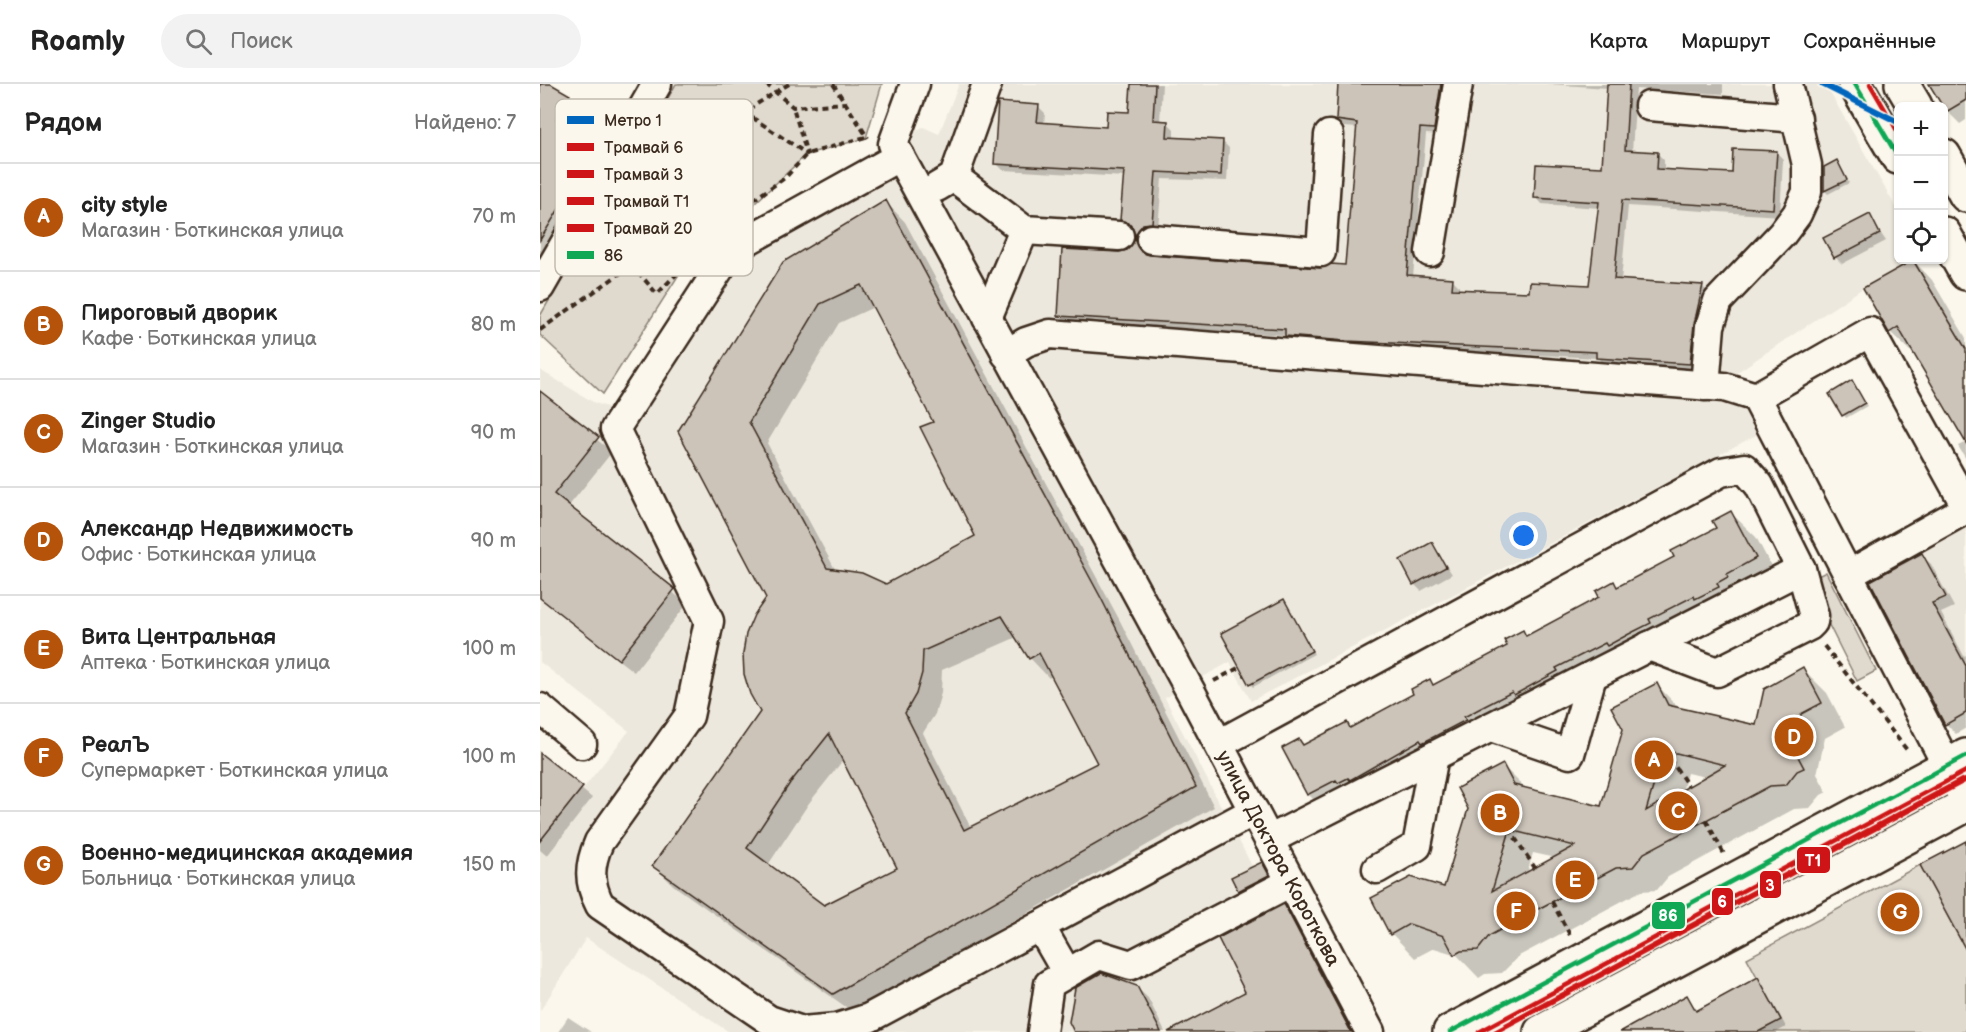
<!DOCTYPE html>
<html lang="ru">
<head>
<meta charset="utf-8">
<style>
  :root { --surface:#fff; --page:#f2f2f2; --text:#222; --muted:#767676; --line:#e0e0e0; --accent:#b45309 }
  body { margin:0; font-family:"Balsamiq Sans",sans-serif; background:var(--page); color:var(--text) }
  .controls { position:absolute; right:18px; top:18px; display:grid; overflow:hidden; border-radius:9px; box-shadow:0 2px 4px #0004 }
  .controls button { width:54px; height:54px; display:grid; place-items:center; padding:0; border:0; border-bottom:2px solid var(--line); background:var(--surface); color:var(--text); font:30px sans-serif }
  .you { position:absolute; left:984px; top:452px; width:21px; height:21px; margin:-15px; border:4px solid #fff; border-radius:50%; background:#1a73e8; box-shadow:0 0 0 9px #1a73e833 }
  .badge { display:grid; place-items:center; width:39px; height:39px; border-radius:50%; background:var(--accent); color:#fff; font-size:20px; font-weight:700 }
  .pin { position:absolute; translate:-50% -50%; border:3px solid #fff; box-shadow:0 2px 6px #0006 }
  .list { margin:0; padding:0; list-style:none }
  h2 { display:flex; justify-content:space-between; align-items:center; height:78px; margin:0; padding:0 24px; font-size:26px }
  h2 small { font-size:20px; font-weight:400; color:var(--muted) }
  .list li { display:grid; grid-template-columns:39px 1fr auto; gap:18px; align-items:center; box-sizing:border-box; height:108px; padding:0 24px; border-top:2px solid var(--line) }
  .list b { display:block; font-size:22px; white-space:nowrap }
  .list p { margin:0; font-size:20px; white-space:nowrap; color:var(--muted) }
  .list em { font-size:20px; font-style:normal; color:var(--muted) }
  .icon { flex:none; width:33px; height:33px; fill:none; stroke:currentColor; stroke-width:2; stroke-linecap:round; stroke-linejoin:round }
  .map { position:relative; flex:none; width:1426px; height:948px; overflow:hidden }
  header { display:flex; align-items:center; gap:36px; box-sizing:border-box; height:84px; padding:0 30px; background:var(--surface); border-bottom:2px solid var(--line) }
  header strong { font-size:28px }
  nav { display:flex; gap:33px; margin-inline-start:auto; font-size:21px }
  .search { width:420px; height:54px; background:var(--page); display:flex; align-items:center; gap:15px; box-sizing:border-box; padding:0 21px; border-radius:33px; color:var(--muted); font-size:22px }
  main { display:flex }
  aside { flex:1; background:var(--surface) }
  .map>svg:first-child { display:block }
  .built { fill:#ede8dd }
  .green { fill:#dfd9ce; stroke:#8d8276; stroke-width:1.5 }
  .shadow { fill:#0003; fill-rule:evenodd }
  .building { fill:#ccc4b9; stroke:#3b2a1e; stroke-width:1.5; fill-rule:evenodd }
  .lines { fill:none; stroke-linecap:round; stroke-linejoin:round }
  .minor-casing { stroke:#3b2a1e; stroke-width:33 }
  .major-casing { stroke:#3b2a1e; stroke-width:38 }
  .path { stroke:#3b2a1e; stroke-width:4; stroke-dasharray:6 4.5; stroke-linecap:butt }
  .minor { stroke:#fbf7ec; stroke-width:28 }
  .major { stroke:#fbf7ec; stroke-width:33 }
  .bus-1-casing { stroke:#fbf7ec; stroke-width:9 }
  .bus-1 { stroke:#10a855; stroke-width:4.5 }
  .tram-1-casing { stroke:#fbf7ec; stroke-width:9 }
  .tram-2-casing { stroke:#fbf7ec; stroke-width:9 }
  .tram-3-casing { stroke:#fbf7ec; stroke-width:9 }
  .tram-4-casing { stroke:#fbf7ec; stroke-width:9 }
  .tram-1 { stroke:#ce1417; stroke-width:4.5 }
  .tram-2 { stroke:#ce1417; stroke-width:4.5 }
  .tram-3 { stroke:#ce1417; stroke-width:4.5 }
  .tram-4 { stroke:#ce1417; stroke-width:4.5 }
  .metro-1-casing { stroke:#fbf7ec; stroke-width:10 }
  .metro-1 { stroke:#0065bd; stroke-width:6 }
  .labels { text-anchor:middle; stroke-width:5; stroke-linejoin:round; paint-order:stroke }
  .street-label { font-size:20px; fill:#3b2a1e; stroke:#fbf7ec }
  .key { fill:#fbf7ec; stroke:#c1baae; stroke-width:1.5 }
  .key-label { font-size:16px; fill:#3b2a1e }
  .line-badge { stroke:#fbf7ec; stroke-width:2 }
  .badge-label { font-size:16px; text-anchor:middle; font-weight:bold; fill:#fff }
</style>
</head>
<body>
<header>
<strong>Roamly</strong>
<div class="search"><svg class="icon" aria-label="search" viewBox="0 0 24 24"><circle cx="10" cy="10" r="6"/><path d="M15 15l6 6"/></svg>Поиск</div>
<nav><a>Карта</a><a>Маршрут</a><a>Сохранённые</a></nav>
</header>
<main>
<aside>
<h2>Рядом<small>Найдено: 7</small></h2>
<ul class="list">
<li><span class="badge">A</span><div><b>city style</b><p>Магазин · Боткинская улица</p></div><em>70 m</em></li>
<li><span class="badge">B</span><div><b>Пироговый дворик</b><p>Кафе · Боткинская улица</p></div><em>80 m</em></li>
<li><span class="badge">C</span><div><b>Zinger Studio</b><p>Магазин · Боткинская улица</p></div><em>90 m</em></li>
<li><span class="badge">D</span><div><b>Александр Недвижимость</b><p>Офис · Боткинская улица</p></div><em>90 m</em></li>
<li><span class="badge">E</span><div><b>Вита Центральная</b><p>Аптека · Боткинская улица</p></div><em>100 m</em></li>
<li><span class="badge">F</span><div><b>РеалЪ</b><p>Супермаркет · Боткинская улица</p></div><em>100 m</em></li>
<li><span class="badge">G</span><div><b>Военно-медицинская академия</b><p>Больница · Боткинская улица</p></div><em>150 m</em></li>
</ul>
</aside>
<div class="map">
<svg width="1426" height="948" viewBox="0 0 1426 948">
  <rect width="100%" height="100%" fill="#fbf7ec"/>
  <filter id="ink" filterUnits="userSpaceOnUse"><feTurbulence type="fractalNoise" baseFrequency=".0167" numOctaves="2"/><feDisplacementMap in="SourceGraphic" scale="12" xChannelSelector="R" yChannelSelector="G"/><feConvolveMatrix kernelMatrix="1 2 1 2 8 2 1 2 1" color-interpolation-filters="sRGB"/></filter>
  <g filter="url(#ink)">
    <g class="built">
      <polygon points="419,0 1285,0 1358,127 1358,176 1371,176 1323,204 1190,293 1181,313 1202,324 1222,348 711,617 690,578 625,614 712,782 725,777 813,948 189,948 46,854 0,927 0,759 89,647 0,578 0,286 55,319 67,323 78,320 87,310 194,144 383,43 399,50"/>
      <polygon points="1426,440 1426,629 1405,641 1326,494"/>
    </g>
    <g class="green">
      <polygon points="136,0 342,0 326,54 267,70 214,120 102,61"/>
      <polygon points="82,90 171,140 63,310 0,251 0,232"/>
      <polygon points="1286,488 1336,587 1317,597 1284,531 1274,494"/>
      <polygon points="1380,781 1426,866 1426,948 1218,948 1240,936 1207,874"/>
    </g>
    <g class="shadow">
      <polygon points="0,0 9,0 29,13 49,32 38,50 57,62 76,81 0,207"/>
      <polygon points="593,0 622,0 620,38 628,39 634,45 634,55 682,57 689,64 687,97 622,95 618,145 603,157 593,143 582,135 585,93 463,86 456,79 498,22 505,29 504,40 567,44 591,30"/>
      <polygon points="799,0 912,0 900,51 886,50 873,193 912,195 919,202 919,207 990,209 1050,203 1060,124 1002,120 996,113 1063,85 1068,4 1007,0 1183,0 1183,10 1096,5 1092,68 1117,69 1124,76 1124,87 1193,91 1236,68 1243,75 1240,132 1088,122 1081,197 1162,202 1169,209 1157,286 1064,280 1057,274 753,258 746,251 527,238 520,231 579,170 588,168 595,158 605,171 780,186 806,183 818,44 804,43 797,36"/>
      <polygon points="1391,0 1426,0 1426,36 1420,40 1407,27"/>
      <polygon points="1297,78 1309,99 1288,110 1285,107 1285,84"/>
      <path d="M346 118 365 138 579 535 674 723 313 928 133 801 114 782 222 628 228 514 140 347ZM334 223 395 338 437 452 346 501 296 487 227 359 299 239ZM477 553 490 574 509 594 512 592 559 680 431 744 383 649 395 630 401 609 402 586ZM304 675 359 784 284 822 228 781 269 719Z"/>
      <polygon points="1329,132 1346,157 1302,180 1295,173"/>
      <polygon points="1373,176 1392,196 1426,254 1426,356 1373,265 1370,267 1350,248"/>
      <polygon points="1312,298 1327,322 1306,334 1291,310"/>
      <polygon points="0,309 72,368 28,423 147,520 94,588 0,515"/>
      <polygon points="1426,358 1426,375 1418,362"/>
      <polygon points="1191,429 1216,453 1240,499 1042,613 964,649 948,658 950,661 908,683 905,680 855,707 857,710 836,720 834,718 793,735 768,710 759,656 765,662 807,640 812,645 875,611 889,596 894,601 969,562 982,547 987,553 1061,514 1074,499 1079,504 1136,474 1178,444"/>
      <polygon points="892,460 912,490 881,507 874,500"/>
      <polygon points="1381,471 1391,480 1414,523 1401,529 1424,572 1426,571 1426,644 1416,650 1406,640"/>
      <polygon points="746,520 774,570 713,603 710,600"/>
      <path d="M1263 585 1287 609 1305 643 1285 654 1277 690 1287 708 1281 711 1270 724 1254 725 1128 793 1117 806 1101 807 979 872 962 889 945 890 939 894 917 871 894 864 875 874 852 850 905 805 963 682 987 706 1062 723 1117 601 1141 626 1217 642ZM1147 689 1166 693 1142 708ZM993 769 1016 774 987 790Z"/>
      <polygon points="0,671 52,714 7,772 0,766"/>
      <polygon points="725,783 731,794 702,809 699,806"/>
      <polygon points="744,822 754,832 816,948 631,948 707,909"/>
      <polygon points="1217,895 1224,902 1246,943 1237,948 1103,948 1147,913 1158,927"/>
      <polygon points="597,904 608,914 625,948 536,948"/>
      <polygon points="28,933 51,948 18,948"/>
    </g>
    <g class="building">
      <polygon points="0,0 11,0 30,11 16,35 58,61 0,156"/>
      <polygon points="591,0 615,0 613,36 628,37 627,53 683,56 681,91 616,88 612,139 603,140 595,152 589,139 580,136 584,87 454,80 458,18 499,21 497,38 566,43 567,27 589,28"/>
      <polygon points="798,0 901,0 894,45 880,44 867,191 913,194 912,205 989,208 990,198 1049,201 1059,118 994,114 996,80 1062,83 1067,0 1089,0 1085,66 1118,68 1117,85 1192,89 1193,65 1237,67 1233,125 1082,116 1074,195 1163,201 1154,240 1150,280 1056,274 1056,268 806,257 745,252 745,245 518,232 522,165 579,168 587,166 595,155 601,168 610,171 780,184 791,180 805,181 817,39 796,36"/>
      <polygon points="1389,0 1426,0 1426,16 1406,28"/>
      <polygon points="1297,76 1307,96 1284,107 1284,83"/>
      <path d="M346 116 561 514 656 703 293 910 112 782 220 628 210 610 204 590 203 570 206 550 214 531 226 514 138 347 243 178ZM321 201 393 338 380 343 435 452 346 500 322 489 287 484 209 338 280 220ZM462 532 489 575 499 569 557 679 424 746 365 629 376 610 382 589 383 567ZM289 650 357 784 284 821 207 764 250 699Z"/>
      <polygon points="1330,130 1340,150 1294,174 1283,154"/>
      <polygon points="1373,176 1426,265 1426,359 1358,243 1349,249 1323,204"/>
      <polygon points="1312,296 1325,319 1302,332 1289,310"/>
      <polygon points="0,307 59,353 14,410 135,505 79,576 0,514"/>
      <polygon points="1191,427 1216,474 1187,490 1188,493 1177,499 1179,503 1155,515 1154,512 1109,535 1111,539 1089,550 1067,562 1065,559 1016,584 1018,587 974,611 972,608 939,625 924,633 926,636 882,659 880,656 810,696 808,694 798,699 796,696 767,711 742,664 759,655 763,661 807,638 810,644 873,610 871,605 890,595 893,601 967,562 964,556 983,546 986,552 1059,513 1056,507 1074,497 1077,503 1134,473 1131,467 1176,444 1172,437"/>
      <polygon points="892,458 906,483 873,501 860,476"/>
      <polygon points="1382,469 1406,513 1392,519 1426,582 1426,629 1405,641 1330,497"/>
      <polygon points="744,515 772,567 709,601 681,549"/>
      <path d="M1263 583 1282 619 1261 630 1254 665 1264 684 1257 687 1246 701 1230 702 1104 769 1093 783 1076 784 1000 824 949 852 938 866 921 867 914 871 904 852 869 840 850 851 831 814 871 793 904 803 928 725 917 704 963 680 974 701 1061 722 1083 645 1071 623 1117 599 1128 621 1216 641 1224 605ZM1124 666 1185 681 1106 727ZM970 746 1035 762 952 807Z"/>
      <polygon points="0,669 43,703 0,757"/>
      <polygon points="1426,757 1426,866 1380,781"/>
      <polygon points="722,778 729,791 698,807 691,793"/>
      <polygon points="744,820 811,948 628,948 705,908 678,854"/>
      <polygon points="561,889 597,902 621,948 534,948 529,938 535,904"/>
      <polygon points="1218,893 1241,936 1218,948 1080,948 1147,911 1156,927"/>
    </g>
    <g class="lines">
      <defs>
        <g id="minor">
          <polyline points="375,0 353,60 652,610 830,948"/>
          <polyline points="1109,22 1257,34"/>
          <polyline points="78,68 192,130"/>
          <path d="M360 72 192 165 75 345 169 537 149 632 59 758C49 781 48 798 60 821L229 936 262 947 297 944 329 934 714 727"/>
          <polyline points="414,93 484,146 579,152"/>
          <polyline points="397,103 414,93 447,0"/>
          <polyline points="611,155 781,168 789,51"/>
          <polyline points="890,168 918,0"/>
          <polyline points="0,203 117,0"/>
          <polyline points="447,234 484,146"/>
          <polyline points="466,270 486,258 510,250 1184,303 1216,313 1426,718"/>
          <polyline points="1165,302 1170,242 1178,217 1242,150 1257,130 1267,108 1267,81 1248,0"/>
          <polyline points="1216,313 1330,248 1426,422"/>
          <polyline points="1308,491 1426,425"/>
          <polyline points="1109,562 1177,588 1269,542 1273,538 1274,532 1261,485"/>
          <polyline points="0,624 42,660"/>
          <polyline points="951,643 1030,670 1052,592"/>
          <polyline points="679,660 1181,388 1204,384 1219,401 1261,485 729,756"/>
          <polyline points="837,785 877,762 894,672"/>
          <polyline points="500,842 527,889"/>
          <polyline points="502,948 509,900 559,871 591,881 751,798"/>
        </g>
        <g id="major">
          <polyline points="1315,0 1358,73"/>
          <polyline points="1362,0 1375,22"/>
          <polyline points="1404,72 1426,111"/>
          <polyline points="1404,150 1426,189"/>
          <polyline points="910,948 1426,672"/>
          <polyline points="1001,948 1426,721"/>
        </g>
      </defs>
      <use href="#minor" class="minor-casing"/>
      <use href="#major" class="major-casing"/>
      <g class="path">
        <polyline points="226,0 253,23 305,19"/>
        <polyline points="249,0 204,28 267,70 253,23"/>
        <polyline points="293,0 328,54"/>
        <polyline points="133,69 204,28"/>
        <polyline points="96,107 73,152 86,174 117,210 155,171"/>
        <polyline points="213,116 246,93 267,70 329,52"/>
        <polyline points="0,246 92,181"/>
        <polyline points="1284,562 1367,666"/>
        <polyline points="674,597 700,583"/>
        <polyline points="1124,666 1148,702"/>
        <polyline points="1166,736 1184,770"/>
        <polyline points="969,745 995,784"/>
        <polyline points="1012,818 1030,851"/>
      </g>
      <use href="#minor" class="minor"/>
      <use href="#major" class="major"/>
      <defs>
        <g id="bus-1">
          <polyline points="1315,0 1358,73"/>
          <polyline points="910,948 1426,672"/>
        </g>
      </defs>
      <use href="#bus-1" class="bus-1-casing"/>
      <use href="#bus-1" class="bus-1"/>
      <defs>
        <polyline id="tram-1" points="939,948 1426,687"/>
        <polyline id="tram-2" points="955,948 1426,696"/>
        <polyline id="tram-3" points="966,941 1422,696"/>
        <polyline id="tram-4" points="1330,0 1358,48"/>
      </defs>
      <use href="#tram-1" class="tram-1-casing"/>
      <use href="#tram-2" class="tram-2-casing"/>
      <use href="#tram-3" class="tram-3-casing"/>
      <use href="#tram-4" class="tram-4-casing"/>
      <use href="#tram-1" class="tram-1"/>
      <use href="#tram-2" class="tram-2"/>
      <use href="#tram-3" class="tram-3"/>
      <use href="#tram-4" class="tram-4"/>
      <defs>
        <polyline id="metro-1" points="1282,0 1358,38"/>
      </defs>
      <use href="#metro-1" class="metro-1-casing"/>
      <use href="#metro-1" class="metro-1"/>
    </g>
  </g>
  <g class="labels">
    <g class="street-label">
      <text transform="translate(739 774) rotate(62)" y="7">улица Доктора Короткова</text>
    </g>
  </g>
  <rect x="15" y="15" width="198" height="177" rx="9" class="key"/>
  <rect x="27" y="32" width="27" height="8" fill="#0065bd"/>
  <rect x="27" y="59" width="27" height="8" fill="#ce1417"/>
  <rect x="27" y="86" width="27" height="8" fill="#ce1417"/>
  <rect x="27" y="113" width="27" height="8" fill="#ce1417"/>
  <rect x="27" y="140" width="27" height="8" fill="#ce1417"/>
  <rect x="27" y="167" width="27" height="8" fill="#10a855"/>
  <g class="key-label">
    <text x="64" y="42">Метро 1</text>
    <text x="64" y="69">Трамвай 6</text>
    <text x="64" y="96">Трамвай 3</text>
    <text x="64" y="123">Трамвай Т1</text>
    <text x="64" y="150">Трамвай 20</text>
    <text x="64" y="177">86</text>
  </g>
  <g class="line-badge">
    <rect x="1256" y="762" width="35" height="28" rx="6" fill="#ce1417"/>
    <rect x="1219" y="786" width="23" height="29" rx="6" fill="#ce1417"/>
    <rect x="1171" y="803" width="23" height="29" rx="6" fill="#ce1417"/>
    <rect x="1111" y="817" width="35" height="29" rx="6" fill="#10a855"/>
  </g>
  <g class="badge-label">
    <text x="1273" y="782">Т1</text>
    <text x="1230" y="807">3</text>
    <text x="1182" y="823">6</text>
    <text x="1128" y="837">86</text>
  </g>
</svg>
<div class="controls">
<button>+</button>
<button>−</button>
<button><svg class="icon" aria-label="locate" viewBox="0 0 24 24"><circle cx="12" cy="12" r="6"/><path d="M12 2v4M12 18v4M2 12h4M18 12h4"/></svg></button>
</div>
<div class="you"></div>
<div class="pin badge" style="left:1114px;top:676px">A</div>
<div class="pin badge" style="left:960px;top:729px">B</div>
<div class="pin badge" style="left:1138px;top:727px">C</div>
<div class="pin badge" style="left:1254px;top:653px">D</div>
<div class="pin badge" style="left:1035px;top:796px">E</div>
<div class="pin badge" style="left:976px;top:827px">F</div>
<div class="pin badge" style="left:1360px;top:828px">G</div>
</div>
</main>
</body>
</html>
